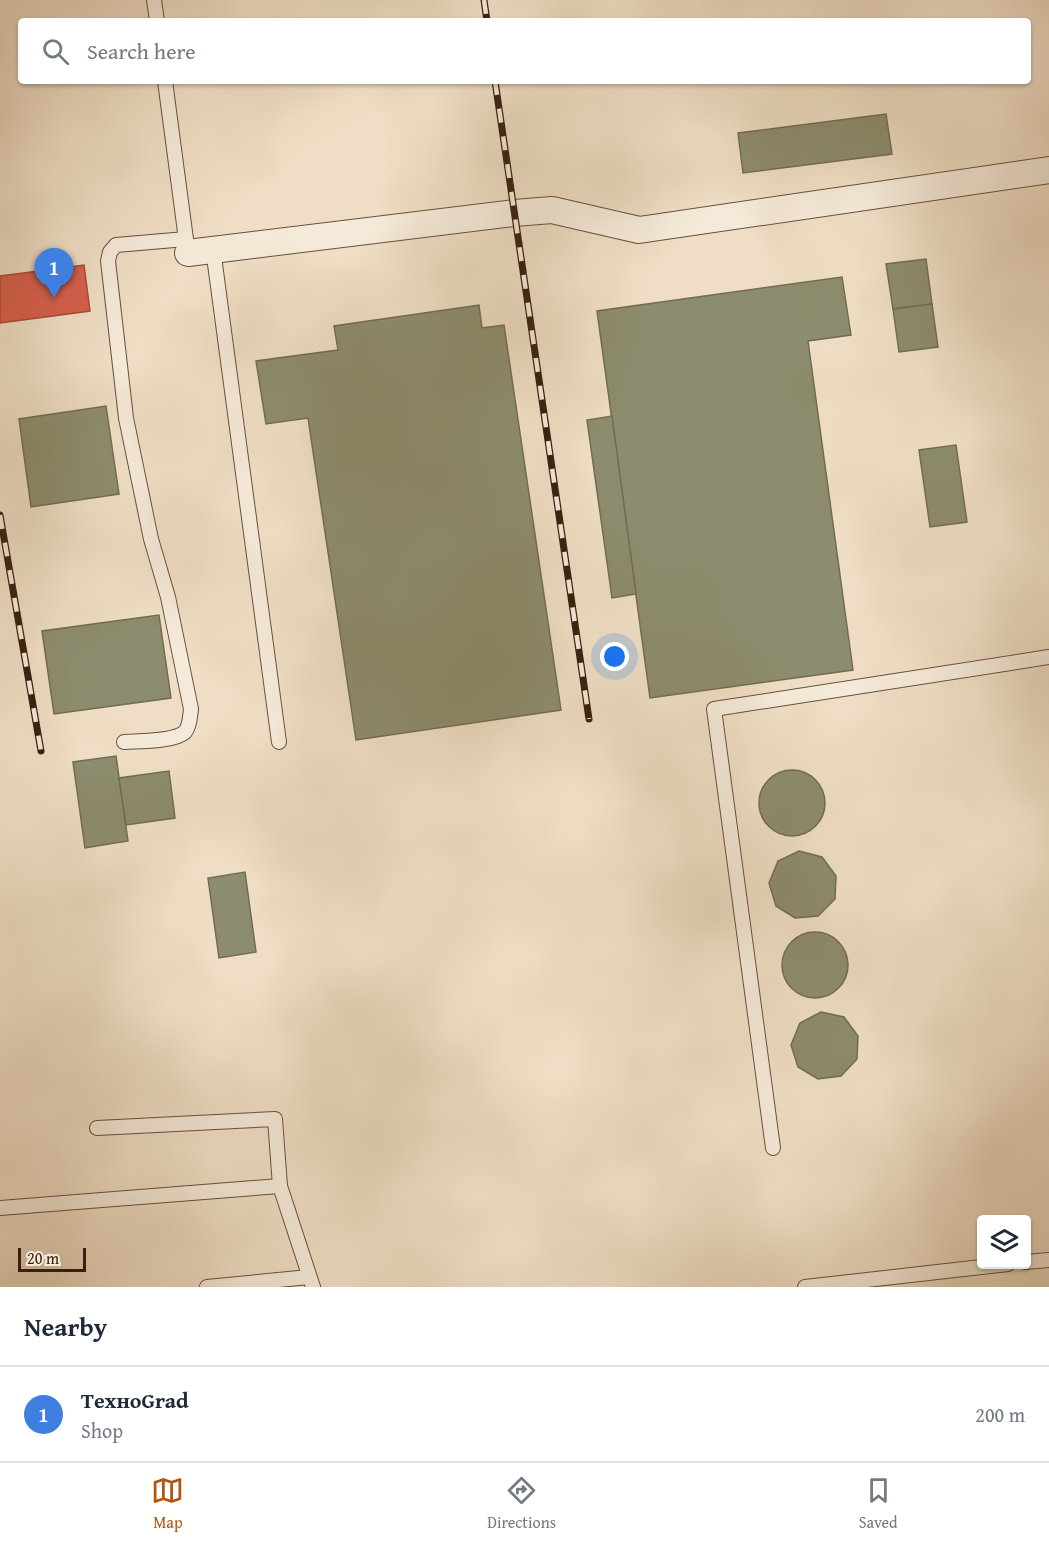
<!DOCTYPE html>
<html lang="en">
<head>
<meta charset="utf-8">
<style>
  :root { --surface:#fff; --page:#f6f6f7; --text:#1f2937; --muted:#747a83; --line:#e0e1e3; --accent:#b45309 }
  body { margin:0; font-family:"Gentium Book Plus",serif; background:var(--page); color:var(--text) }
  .controls { position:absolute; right:18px; bottom:18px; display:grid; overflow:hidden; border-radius:6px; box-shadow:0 2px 4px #0004 }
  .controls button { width:54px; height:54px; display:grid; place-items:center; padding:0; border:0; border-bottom:2px solid var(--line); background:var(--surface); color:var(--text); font:30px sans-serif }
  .scale { position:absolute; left:18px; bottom:15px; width:68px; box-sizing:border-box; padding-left:6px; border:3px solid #382010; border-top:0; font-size:16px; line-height:21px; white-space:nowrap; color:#382010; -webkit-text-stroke:4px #f5ead9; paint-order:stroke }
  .you { position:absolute; left:615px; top:657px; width:21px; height:21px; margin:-15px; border:4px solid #fff; border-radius:50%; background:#1a73e8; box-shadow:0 0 0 9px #1a73e833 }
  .badge { display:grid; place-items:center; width:39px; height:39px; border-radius:50%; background:var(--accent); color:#fff; font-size:20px; font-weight:700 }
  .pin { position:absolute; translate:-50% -50px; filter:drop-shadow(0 2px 3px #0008) }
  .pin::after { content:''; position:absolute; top:32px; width:21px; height:18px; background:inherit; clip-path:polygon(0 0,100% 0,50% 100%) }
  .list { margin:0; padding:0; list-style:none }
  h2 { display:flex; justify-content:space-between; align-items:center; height:78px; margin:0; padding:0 24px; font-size:26px }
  h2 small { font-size:20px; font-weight:400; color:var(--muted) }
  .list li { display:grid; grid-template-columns:39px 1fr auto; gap:18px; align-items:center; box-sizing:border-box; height:96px; padding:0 24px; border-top:2px solid var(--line) }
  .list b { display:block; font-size:22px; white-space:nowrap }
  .list p { margin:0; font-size:20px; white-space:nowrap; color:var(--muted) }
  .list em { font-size:20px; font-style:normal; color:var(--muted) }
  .icon { flex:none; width:33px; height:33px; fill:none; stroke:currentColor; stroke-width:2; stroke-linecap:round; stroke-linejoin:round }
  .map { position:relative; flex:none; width:1049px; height:1287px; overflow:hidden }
  .search { position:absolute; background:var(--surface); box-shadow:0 2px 4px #0004; left:18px; right:18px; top:18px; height:66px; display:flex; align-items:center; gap:15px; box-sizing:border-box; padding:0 21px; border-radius:6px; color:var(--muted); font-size:22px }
  .sheet { height:174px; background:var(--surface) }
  nav { display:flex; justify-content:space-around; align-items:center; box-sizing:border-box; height:84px; border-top:2px solid var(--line); background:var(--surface); font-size:16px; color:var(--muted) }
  nav a { display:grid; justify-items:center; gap:3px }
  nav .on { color:var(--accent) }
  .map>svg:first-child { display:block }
  .shops { fill:#d6604d; stroke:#a74d3b; stroke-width:1.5 }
  .industry { fill:#8c8c6e; stroke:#736c52; stroke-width:1.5 }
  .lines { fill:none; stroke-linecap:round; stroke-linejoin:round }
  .service-casing { stroke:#66503d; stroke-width:16 }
  .minor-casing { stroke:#66503d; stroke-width:28 }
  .service { stroke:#f5ead9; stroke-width:14 }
  .minor { stroke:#f5ead9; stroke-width:26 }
  .rail-casing { stroke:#382010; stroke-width:7 }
  .rail { stroke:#f5ead9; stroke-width:4.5; stroke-dasharray:14; stroke-linecap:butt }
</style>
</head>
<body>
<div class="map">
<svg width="1049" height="1287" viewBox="0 0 1049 1287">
  <rect width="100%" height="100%" fill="#efdec5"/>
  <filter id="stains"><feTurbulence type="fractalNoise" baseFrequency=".00333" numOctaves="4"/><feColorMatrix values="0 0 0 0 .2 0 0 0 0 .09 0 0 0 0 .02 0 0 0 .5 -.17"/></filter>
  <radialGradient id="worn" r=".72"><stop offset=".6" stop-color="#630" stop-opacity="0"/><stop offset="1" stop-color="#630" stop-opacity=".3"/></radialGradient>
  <polygon class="shops" points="84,265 90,311 0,323 0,276"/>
  <g class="industry">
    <polygon points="886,114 892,154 743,173 738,133"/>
    <polygon points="926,259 932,304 893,309 886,264"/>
    <polygon points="842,277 851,335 808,341 853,670 650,698 597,311"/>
    <polygon points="932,304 938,347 899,352 893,309"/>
    <polygon points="479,305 482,328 504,325 561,710 356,740 308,418 266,424 256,361 338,350 334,326"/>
    <polygon points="106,406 119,494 31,507 19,419"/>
    <polygon points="612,416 636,594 612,598 587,420"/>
    <polygon points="956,445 967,522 930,527 919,450"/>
    <polygon points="159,615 171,698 54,714 42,631"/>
    <polygon points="116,756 128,841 85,848 73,762"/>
    <circle cx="792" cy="803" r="33"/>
    <polygon points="169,771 175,818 126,825 119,778"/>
    <polygon points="799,851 822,857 836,876 835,899 818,916 795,918 776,906 769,883 778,861"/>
    <polygon points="245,872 256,952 219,958 208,878"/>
    <circle cx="815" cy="965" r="33"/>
    <polygon points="821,1012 844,1017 858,1036 857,1059 841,1076 818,1079 798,1067 791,1045 800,1023"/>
  </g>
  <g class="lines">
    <defs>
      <g id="service">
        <polyline points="154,0 157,21"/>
        <polyline points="165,81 187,247"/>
        <polyline points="213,249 279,742"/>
        <path d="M124 742C138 741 174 742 185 732 190 726 190 716 191 709L168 597 151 539 126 418 108 261 110 252 116 245 186 239"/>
        <polyline points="97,1128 275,1119 280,1186 313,1287"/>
        <polyline points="773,1148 714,709 1049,657"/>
        <polyline points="0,1208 280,1186"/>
        <polyline points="1026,1262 1049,1260"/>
        <polyline points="207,1287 309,1277"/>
        <polyline points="805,1287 1008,1264"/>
      </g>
      <polyline id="minor" points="188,253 514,213 552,210 639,230 1049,170"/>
    </defs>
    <use href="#service" class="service-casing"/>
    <use href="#minor" class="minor-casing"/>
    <use href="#service" class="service"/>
    <use href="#minor" class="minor"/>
    <defs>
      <g id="rail">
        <polyline points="484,0 487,21"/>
        <polyline points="495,81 589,719"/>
        <polyline points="0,515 41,751"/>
      </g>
    </defs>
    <use href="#rail" class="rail-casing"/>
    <use href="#rail" class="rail"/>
  </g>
  <rect width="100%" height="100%" filter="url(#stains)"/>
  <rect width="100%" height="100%" fill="url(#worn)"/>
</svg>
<div class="controls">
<button><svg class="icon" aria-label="layers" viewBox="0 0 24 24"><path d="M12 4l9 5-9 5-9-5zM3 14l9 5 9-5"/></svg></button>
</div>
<div class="scale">20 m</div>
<div class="you"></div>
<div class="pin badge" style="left:54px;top:298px;background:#3f7fe0">1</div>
<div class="search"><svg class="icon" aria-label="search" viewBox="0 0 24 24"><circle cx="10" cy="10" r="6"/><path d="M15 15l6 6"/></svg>Search here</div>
</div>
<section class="sheet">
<h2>Nearby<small></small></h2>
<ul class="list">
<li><span class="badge" style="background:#3f7fe0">1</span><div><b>ТехноGrad</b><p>Shop</p></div><em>200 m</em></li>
</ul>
</section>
<nav>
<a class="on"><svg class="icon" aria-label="map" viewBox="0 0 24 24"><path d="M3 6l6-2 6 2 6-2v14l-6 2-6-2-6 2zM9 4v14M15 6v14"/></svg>Map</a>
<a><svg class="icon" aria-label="directions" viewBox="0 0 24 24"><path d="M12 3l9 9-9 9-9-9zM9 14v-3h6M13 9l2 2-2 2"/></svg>Directions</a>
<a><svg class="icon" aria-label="saved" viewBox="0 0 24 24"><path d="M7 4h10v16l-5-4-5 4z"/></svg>Saved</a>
</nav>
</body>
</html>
